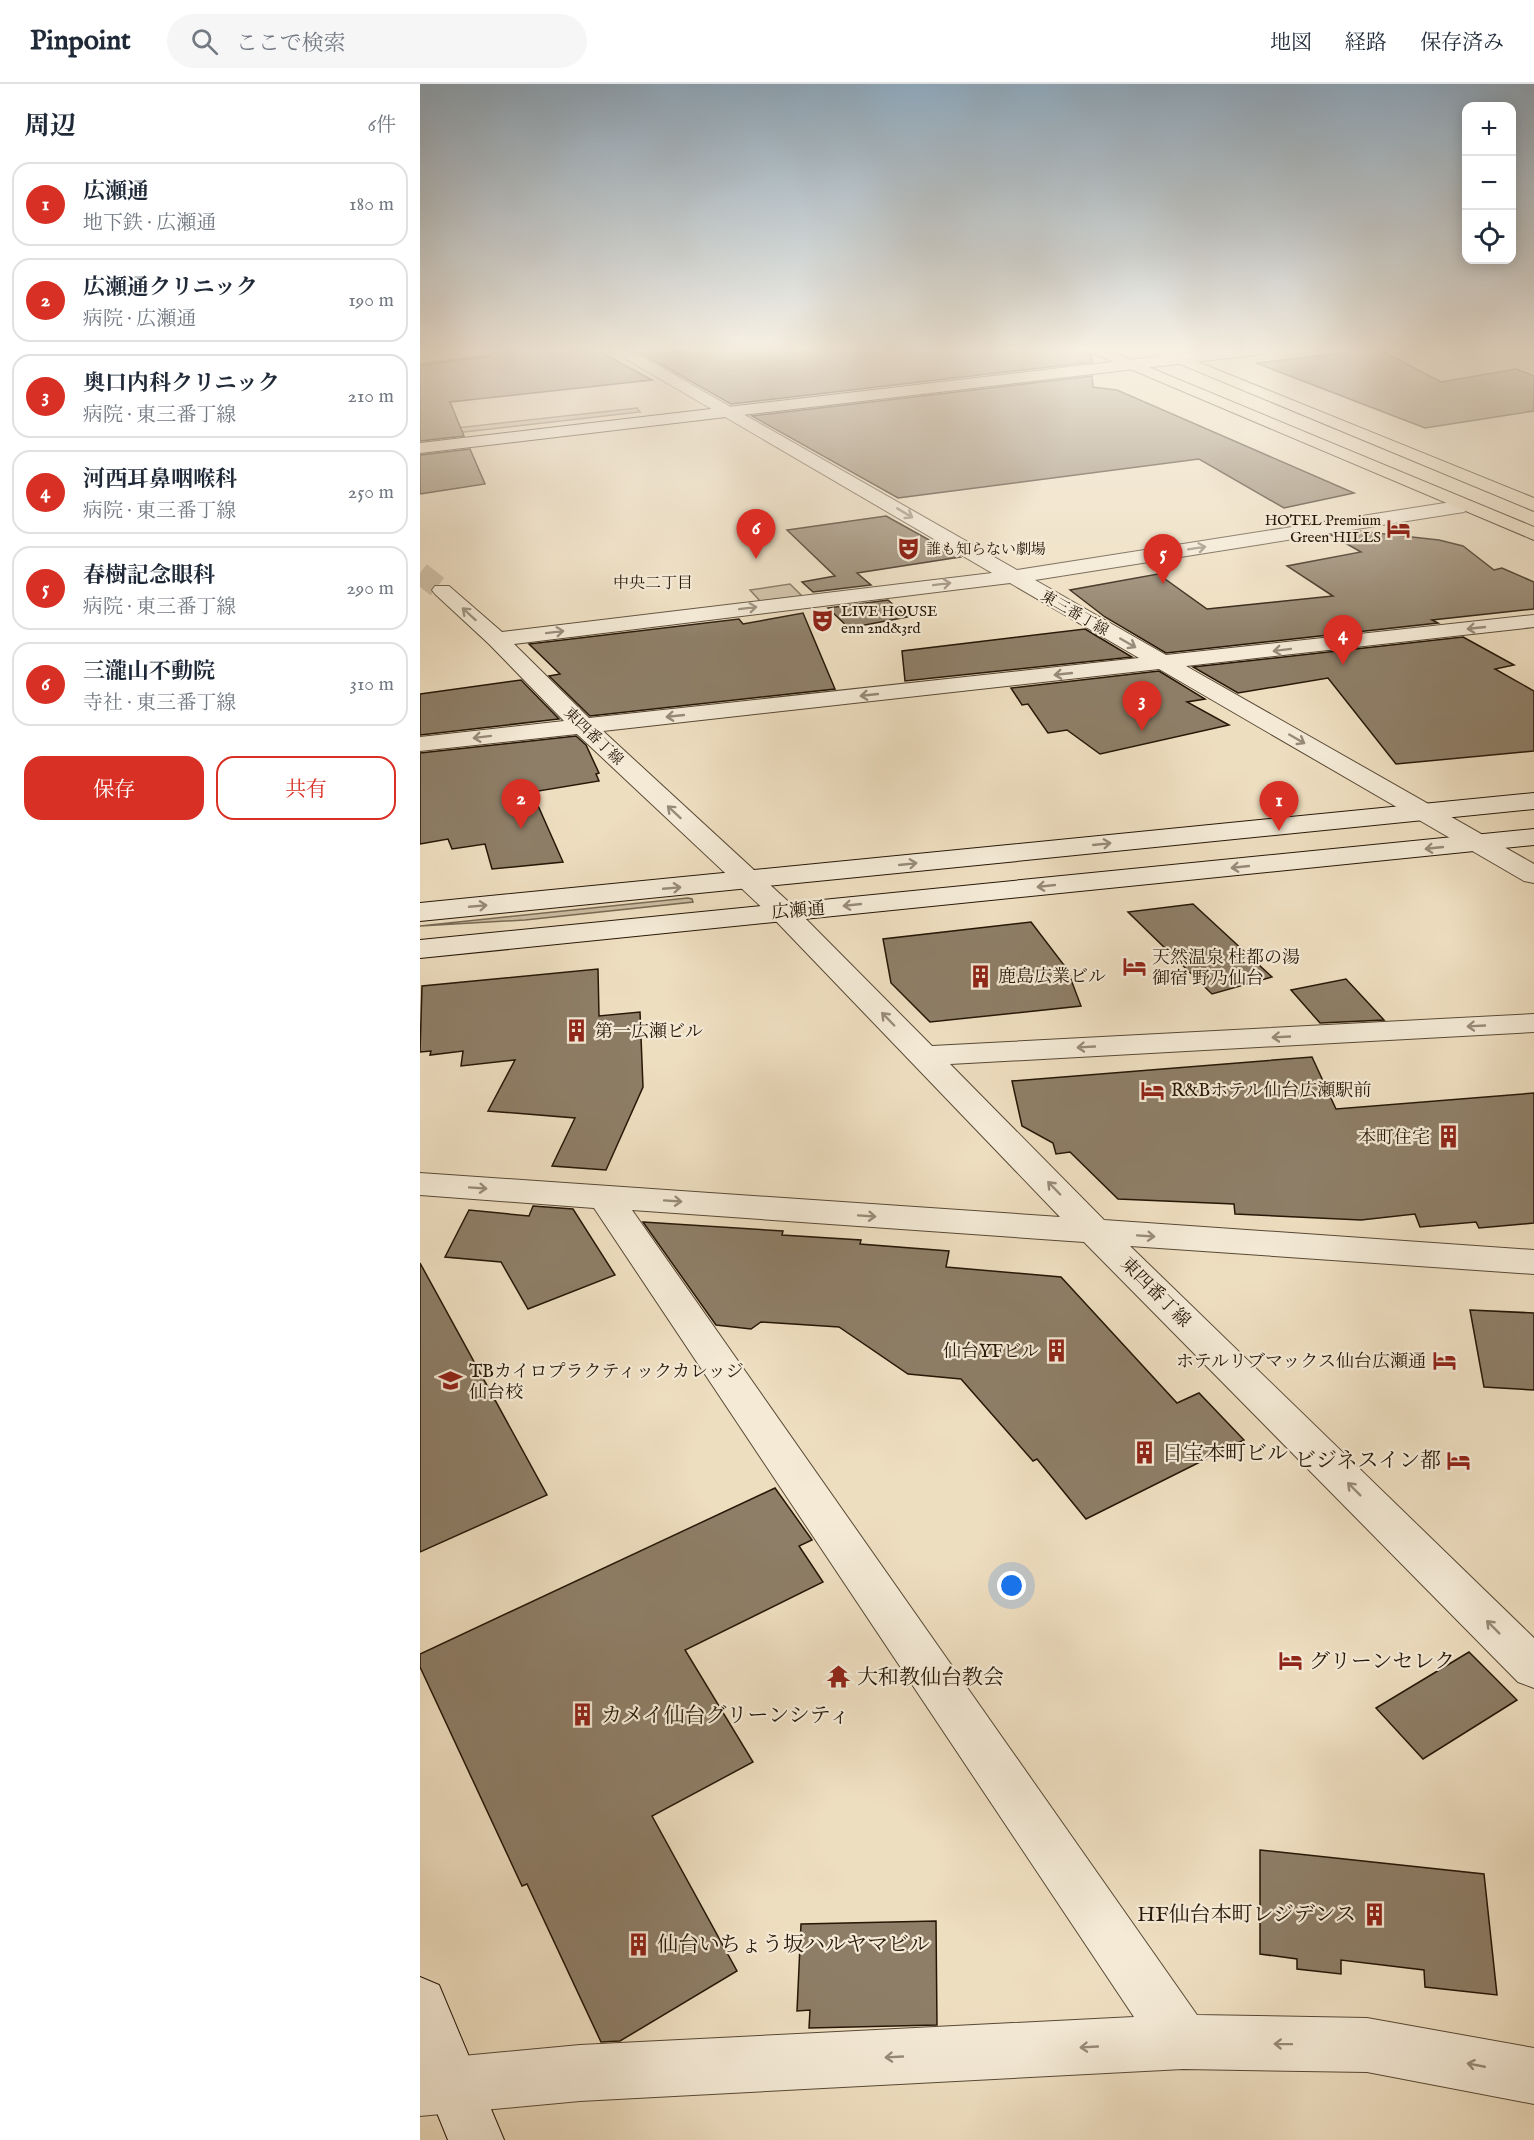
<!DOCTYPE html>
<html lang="ja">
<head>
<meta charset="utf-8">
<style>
  :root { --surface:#fff; --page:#f6f6f7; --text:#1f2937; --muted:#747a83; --line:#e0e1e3; --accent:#d93025 }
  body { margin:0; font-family:"IM FELL English","Noto Serif JP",serif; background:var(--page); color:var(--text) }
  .controls { position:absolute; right:18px; top:18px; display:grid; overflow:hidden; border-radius:12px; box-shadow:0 3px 15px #0003 }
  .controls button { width:54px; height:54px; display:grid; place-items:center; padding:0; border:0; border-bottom:2px solid var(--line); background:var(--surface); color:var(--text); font:30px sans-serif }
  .you { position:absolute; left:592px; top:1502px; width:21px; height:21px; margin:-15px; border:4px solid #fff; border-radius:50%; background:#1a73e8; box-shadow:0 0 0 9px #1a73e833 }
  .badge { display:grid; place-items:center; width:39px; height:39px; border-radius:50%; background:var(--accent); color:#fff; font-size:20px; font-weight:700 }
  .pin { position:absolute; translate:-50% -50px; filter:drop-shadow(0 2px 3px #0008) }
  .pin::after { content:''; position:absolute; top:32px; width:21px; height:18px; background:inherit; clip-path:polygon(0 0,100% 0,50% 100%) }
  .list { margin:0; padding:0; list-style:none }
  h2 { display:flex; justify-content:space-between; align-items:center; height:78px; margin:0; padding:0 24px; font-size:26px }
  h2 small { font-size:20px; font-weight:400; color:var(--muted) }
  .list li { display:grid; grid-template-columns:39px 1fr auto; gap:18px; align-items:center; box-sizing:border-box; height:84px; margin:0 12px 12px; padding:0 12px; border:2px solid var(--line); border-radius:18px }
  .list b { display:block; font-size:22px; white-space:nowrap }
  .list p { margin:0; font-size:20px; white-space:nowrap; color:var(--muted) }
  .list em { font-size:20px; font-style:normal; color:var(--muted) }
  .actions { display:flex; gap:12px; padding:18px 24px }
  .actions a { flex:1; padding:14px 0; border:2px solid var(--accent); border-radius:18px; text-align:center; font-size:21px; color:var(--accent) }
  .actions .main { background:var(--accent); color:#fff }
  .icon { flex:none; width:33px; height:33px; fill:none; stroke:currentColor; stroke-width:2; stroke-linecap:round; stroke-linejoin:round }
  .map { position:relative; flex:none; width:1114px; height:2056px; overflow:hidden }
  header { display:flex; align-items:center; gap:36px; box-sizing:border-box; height:84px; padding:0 30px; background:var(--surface); border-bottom:2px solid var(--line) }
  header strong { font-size:28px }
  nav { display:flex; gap:33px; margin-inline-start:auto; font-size:21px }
  .search { width:420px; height:54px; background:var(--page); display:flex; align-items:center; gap:15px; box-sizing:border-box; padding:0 21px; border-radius:33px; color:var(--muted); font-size:22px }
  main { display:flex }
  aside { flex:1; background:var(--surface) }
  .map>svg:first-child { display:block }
  .green { fill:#ccbca1; stroke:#796a54; stroke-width:1.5 }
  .building { fill:#8e7e67; stroke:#261707; stroke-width:1.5 }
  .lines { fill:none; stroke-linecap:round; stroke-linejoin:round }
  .street-tunnel { stroke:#c6b69b; stroke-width:22; stroke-dasharray:22 11; stroke-linecap:butt }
  .street-casing { stroke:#584935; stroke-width:2 }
  .secondary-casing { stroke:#261707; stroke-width:2 }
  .highway-casing { stroke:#261707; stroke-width:2 }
  .street { fill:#f4ead6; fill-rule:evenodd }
  .secondary { fill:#f4ead6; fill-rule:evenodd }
  .highway { fill:#eedec0; fill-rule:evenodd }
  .oneway { stroke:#978b79 }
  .labels { text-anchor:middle; stroke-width:4.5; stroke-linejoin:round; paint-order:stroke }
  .far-poi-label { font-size:15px; fill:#261707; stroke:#f4ead6; text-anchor:start }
  .far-street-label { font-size:15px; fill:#261707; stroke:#f4ead6 }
  .far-neighbourhood-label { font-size:16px; fill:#261707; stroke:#f4ead6 }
  .street-label { font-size:18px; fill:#261707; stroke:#f4ead6 }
  .poi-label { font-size:18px; fill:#261707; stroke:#f4ead6; text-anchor:start }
  .near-poi-label { font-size:21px; fill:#261707; stroke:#f4ead6; text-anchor:start }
</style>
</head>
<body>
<header>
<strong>Pinpoint</strong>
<div class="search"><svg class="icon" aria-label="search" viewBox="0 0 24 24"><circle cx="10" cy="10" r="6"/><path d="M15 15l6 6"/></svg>ここで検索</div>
<nav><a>地図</a><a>経路</a><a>保存済み</a></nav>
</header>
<main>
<aside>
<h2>周辺<small>6件</small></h2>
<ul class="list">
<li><span class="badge">1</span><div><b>広瀬通</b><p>地下鉄 · 広瀬通</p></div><em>180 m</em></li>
<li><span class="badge">2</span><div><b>広瀬通クリニック</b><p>病院 · 広瀬通</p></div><em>190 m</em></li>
<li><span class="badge">3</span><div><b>奥口内科クリニック</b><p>病院 · 東三番丁線</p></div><em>210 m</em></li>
<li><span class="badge">4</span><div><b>河西耳鼻咽喉科</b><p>病院 · 東三番丁線</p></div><em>250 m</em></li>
<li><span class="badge">5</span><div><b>春樹記念眼科</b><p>病院 · 東三番丁線</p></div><em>290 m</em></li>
<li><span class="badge">6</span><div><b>三瀧山不動院</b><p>寺社 · 東三番丁線</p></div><em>310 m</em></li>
</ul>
<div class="actions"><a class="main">保存</a><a>共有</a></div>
</aside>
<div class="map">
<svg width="1114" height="2056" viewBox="0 0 1114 2056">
  <rect width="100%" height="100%" fill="#eedec0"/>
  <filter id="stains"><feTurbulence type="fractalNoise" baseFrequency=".00333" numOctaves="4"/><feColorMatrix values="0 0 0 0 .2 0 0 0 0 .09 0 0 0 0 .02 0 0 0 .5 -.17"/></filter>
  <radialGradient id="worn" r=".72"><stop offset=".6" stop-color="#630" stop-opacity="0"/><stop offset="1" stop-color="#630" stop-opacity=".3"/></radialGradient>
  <g class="green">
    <polygon points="217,324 220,328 0,353 0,348"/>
    <polygon points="370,500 382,512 340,517 330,506"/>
    <polygon points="268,814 272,815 273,818 105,836 0,842"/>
  </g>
  <g class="building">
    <polygon points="80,265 175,265 232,296 30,318 44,352 0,357 0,281 70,272"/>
    <polygon points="214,265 661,265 671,271 672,278 311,320"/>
    <polygon points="958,265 1021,298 1096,285 1114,292 1114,327 1005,344 836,279"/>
    <polygon points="672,292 673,303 697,306 934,409 864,424 779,375 478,414 332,332"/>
    <polygon points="50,365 65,400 0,410 0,371"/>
    <polygon points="466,432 540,473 437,489 451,501 393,508 382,498 415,492 367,446"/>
    <polygon points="938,447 1019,456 1043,462 1074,486 1082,484 1114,498 1114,525 1012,536 1018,539 746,569 685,533 650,506 738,490 787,525 913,512 867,482 941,468 911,451"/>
    <polygon points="468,516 487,533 429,544 408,524"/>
    <polygon points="383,529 415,605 170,632 129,592 140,590 109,560 319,535 323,540"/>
    <polygon points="665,545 712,573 485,597 482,567"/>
    <polygon points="1043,553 1094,581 1075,585 1114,607 1114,667 976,680 908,594 818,609 773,583"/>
    <polygon points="739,587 785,615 767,618 809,641 680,670 647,646 628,649 608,620 602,621 591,604"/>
    <polygon points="101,596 139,635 0,651 0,610"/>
    <polygon points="156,652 166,661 179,689 176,690 179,697 112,708 143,778 72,785 65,760 32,765 28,755 0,760 0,669"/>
    <polygon points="773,820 852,893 792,910 708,828"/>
    <polygon points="611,838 647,885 661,922 510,938 471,899 463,855"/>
    <polygon points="178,885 179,932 220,928 223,1003 186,1086 132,1082 155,1034 68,1027 95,976 41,982 43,967 10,971 11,967 0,968 2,902"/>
    <polygon points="926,895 964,936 900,939 871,906"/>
    <polygon points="892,973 916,1025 1114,1009 1114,1139 1059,1144 1056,1138 1000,1143 995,1130 941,1136 815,1130 814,1120 698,1115 650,1068 636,1070 633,1059 602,1042 592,997"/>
    <polygon points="113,1122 153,1125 195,1191 108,1225 81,1178 25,1173 49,1126 109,1132"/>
    <polygon points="223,1138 363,1147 362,1151 441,1156 440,1160 529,1167 526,1183 641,1193 757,1319 779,1309 824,1356 666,1435 617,1375 613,1377 541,1295 488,1290 419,1243 341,1238 331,1245 296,1241"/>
    <polygon points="0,1179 127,1411 0,1468"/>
    <polygon points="1050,1226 1114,1229 1114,1306 1064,1303"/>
    <polygon points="355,1404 392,1456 379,1462 403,1498 265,1566 333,1678 232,1732 317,1887 200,1957 181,1958 107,1800 102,1802 0,1583 0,1570"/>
    <polygon points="1049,1568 1097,1616 1003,1675 956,1624"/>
    <polygon points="840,1766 1064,1790 1077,1911 1005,1903 1004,1886 921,1876 921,1890 877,1885 877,1875 840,1870"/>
    <polygon points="516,1837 517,1941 389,1944 390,1926 377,1927 381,1840"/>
  </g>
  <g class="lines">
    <polyline class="street-tunnel" points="0,489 22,506"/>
    <defs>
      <g id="street">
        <polygon points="32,265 78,265 70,270 0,279 0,269"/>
        <path d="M189 265H209L597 486 1044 416 1053 422 1044 428 615 496 746 571 1114 531V543L766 582 1114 780V799L1104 797 739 585 183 647 372 821 512 962 1114 930V948L530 980 684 1136 1114 1166V1190L710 1162 1114 1554V1604L1098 1598 664 1158 212 1126 777 1931 947 1934 1114 1964V2020L947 1988 763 1985 160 2017 0 2032V1976L160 1961 714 1933 174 1124 0 1111V1089L640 1133 352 833 157 650 0 667V653L144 637 69 560 15 510 12 506 15 502H29L82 548 572 489ZM590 499 719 574 169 634 94 560Z"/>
      </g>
      <g id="secondary">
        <polygon points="802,265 851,265 843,270 0,369 0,359"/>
        <polygon points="1114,709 1114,725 0,837 0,819"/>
        <polygon points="1114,745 1114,761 0,874 0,856"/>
        <polygon points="0,1893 19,1901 84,2056 28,2056 0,1987"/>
      </g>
      <g id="highway">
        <polygon points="663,265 685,265 1114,443 1114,456"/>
        <polygon points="724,265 746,265 1114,414 1114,427"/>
      </g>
    </defs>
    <use href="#street" class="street-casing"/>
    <use href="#secondary" class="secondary-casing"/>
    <use href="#highway" class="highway-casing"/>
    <use href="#street" class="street"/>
    <use href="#secondary" class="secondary"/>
    <use href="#highway" class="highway"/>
  </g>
  <defs><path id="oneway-shaft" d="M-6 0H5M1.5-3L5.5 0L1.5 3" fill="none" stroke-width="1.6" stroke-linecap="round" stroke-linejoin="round" transform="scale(1.5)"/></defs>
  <g class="oneway">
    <use href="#oneway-shaft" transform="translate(485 429) rotate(31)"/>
    <use href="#oneway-shaft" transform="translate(777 464) rotate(-9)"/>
    <use href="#oneway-shaft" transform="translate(522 500) rotate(-7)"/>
    <use href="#oneway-shaft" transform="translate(328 524) rotate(-7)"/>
    <use href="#oneway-shaft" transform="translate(49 530) rotate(-138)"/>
    <use href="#oneway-shaft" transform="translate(1056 544) rotate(174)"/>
    <use href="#oneway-shaft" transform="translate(135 548) rotate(-7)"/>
    <use href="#oneway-shaft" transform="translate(708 559) rotate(30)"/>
    <use href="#oneway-shaft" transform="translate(862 566) rotate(173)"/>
    <use href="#oneway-shaft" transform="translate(643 590) rotate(174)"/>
    <use href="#oneway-shaft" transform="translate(449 611) rotate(174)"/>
    <use href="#oneway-shaft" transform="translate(255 632) rotate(174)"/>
    <use href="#oneway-shaft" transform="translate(62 653) rotate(173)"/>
    <use href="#oneway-shaft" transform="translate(877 655) rotate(30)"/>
    <use href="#oneway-shaft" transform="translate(254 728) rotate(-137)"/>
    <use href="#oneway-shaft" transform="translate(682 760) rotate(-6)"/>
    <use href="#oneway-shaft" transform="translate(1014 764) rotate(174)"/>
    <use href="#oneway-shaft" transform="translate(488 780) rotate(-6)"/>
    <use href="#oneway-shaft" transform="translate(820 783) rotate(174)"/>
    <use href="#oneway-shaft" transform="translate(626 802) rotate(174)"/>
    <use href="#oneway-shaft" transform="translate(252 804) rotate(-5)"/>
    <use href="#oneway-shaft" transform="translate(432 821) rotate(174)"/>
    <use href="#oneway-shaft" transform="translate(58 822) rotate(-5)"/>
    <use href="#oneway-shaft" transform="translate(468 935) rotate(-134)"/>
    <use href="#oneway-shaft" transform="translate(1056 942) rotate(177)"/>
    <use href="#oneway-shaft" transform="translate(861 953) rotate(177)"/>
    <use href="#oneway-shaft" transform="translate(666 963) rotate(177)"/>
    <use href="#oneway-shaft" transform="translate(58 1104) rotate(4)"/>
    <use href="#oneway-shaft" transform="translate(634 1104) rotate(-134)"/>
    <use href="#oneway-shaft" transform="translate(253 1117) rotate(4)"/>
    <use href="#oneway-shaft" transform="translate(447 1132) rotate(4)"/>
    <use href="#oneway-shaft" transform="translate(726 1152) rotate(4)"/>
    <use href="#oneway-shaft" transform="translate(934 1405) rotate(-135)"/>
    <use href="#oneway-shaft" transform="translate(1073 1543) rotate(-135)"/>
    <use href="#oneway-shaft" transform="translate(863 1960) rotate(-179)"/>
    <use href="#oneway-shaft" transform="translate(669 1963) rotate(177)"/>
    <use href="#oneway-shaft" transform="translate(474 1973) rotate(177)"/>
    <use href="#oneway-shaft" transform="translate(1056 1981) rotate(-169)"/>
  </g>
  <linearGradient id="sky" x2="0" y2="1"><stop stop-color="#8faabf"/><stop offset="0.48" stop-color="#f7f0e3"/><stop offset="1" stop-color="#f7f0e3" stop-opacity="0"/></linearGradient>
  <rect width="1114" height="553" fill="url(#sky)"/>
  <defs>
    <symbol id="hotel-bare" viewBox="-9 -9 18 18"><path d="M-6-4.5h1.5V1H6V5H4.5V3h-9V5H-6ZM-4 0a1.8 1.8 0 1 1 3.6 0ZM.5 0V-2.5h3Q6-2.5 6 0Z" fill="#8f2418" stroke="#f4ead6" stroke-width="2.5" paint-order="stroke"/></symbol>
    <symbol id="theatre-bare" viewBox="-9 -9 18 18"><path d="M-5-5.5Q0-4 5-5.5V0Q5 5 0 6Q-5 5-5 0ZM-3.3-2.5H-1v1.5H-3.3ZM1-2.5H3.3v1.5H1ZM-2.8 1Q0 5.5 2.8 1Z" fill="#8f2418" stroke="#f4ead6" stroke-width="2.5" paint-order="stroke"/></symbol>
    <symbol id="building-bare" viewBox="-9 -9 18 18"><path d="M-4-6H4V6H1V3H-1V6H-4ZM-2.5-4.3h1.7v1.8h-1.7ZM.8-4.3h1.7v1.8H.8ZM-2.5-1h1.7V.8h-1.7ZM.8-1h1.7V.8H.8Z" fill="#8f2418" stroke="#f4ead6" stroke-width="2.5" paint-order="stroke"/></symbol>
    <symbol id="school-bare" viewBox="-9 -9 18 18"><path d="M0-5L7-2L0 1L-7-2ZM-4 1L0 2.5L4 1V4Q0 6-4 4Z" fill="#8f2418" stroke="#f4ead6" stroke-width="2.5" paint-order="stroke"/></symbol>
    <symbol id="temple-bare" viewBox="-9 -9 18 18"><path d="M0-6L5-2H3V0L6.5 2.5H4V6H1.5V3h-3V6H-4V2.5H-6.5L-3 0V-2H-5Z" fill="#8f2418" stroke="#f4ead6" stroke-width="2.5" paint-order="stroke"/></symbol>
  </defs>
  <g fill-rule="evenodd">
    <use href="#hotel-bare" x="962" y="428" width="33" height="33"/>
    <use href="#theatre-bare" x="472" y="448" width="33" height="33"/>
    <use href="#theatre-bare" x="386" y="520" width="33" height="33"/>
    <use href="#hotel-bare" x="698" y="866" width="33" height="33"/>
    <use href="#building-bare" x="544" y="876" width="33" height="33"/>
    <use href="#building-bare" x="140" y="930" width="33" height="33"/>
    <use href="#hotel-bare" x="716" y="990" width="33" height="33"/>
    <use href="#building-bare" x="1012" y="1036" width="33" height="33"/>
    <use href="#building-bare" x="620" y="1250" width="33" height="33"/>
    <use href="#hotel-bare" x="1008" y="1260" width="33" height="33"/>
    <use href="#school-bare" x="14" y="1280" width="33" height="33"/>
    <use href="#building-bare" x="708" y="1352" width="33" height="33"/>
    <use href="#hotel-bare" x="1022" y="1360" width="33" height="33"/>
    <use href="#hotel-bare" x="854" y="1560" width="33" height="33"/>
    <use href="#temple-bare" x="402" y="1576" width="33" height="33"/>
    <use href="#building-bare" x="146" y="1614" width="33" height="33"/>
    <use href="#building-bare" x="938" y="1814" width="33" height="33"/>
    <use href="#building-bare" x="202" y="1844" width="33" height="33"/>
  </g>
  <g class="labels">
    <g class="far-poi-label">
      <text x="961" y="441" text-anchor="end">HOTEL Premium<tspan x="961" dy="17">Green HILLS</tspan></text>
      <text x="506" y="470">誰も知らない劇場</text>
      <text x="421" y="532">LIVE HOUSE<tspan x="421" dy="17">enn 2nd&amp;3rd</tspan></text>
    </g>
    <g class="far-street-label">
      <text transform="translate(655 529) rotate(30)" y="5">東三番丁線</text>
      <text transform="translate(174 652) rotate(44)" y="5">東四番丁線</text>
    </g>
    <g class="far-neighbourhood-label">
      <text x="233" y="504">中央二丁目</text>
    </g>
    <g class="street-label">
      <text transform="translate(378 826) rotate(-5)" y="6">広瀬通</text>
      <text transform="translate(736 1208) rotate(45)" y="6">東四番丁線</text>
    </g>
    <g class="poi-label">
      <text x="732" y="879">天然温泉 杜都の湯<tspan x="732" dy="21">御宿 野乃仙台</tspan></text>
      <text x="578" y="898">鹿島広業ビル</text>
      <text x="175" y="953">第一広瀬ビル</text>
      <text x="751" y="1012">R&amp;Bホテル仙台広瀬駅前</text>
      <text x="1010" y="1059" text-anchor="end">本町住宅</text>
      <text x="619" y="1273" text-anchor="end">仙台YFビル</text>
      <text x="1006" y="1283" text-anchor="end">ホテルリブマックス仙台広瀬通</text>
      <text x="49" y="1293">TBカイロプラクティックカレッジ<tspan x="49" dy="21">仙台校</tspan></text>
    </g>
    <g class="near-poi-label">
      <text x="742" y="1376">日宝本町ビル</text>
      <text x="1021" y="1383" text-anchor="end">ビジネスイン都</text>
      <text x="889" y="1584">グリーンセレク</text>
      <text x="437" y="1600">大和教仙台教会</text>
      <text x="181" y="1638">カメイ仙台グリーンシティ</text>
      <text x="936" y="1837" text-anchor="end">HF仙台本町レジデンス</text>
      <text x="237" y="1867">仙台いちょう坂ハルヤマビル</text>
    </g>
  </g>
  <rect width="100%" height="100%" filter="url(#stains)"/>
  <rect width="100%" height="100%" fill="url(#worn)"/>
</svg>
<div class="controls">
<button>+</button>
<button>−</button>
<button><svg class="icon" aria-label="locate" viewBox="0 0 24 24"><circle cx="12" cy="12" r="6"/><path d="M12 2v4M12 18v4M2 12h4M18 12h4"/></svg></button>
</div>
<div class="you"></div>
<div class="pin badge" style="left:859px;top:747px">1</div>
<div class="pin badge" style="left:101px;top:745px">2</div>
<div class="pin badge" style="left:722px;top:647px">3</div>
<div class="pin badge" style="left:923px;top:581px">4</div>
<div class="pin badge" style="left:743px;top:500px">5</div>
<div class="pin badge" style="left:336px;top:475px">6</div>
</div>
</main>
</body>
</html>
